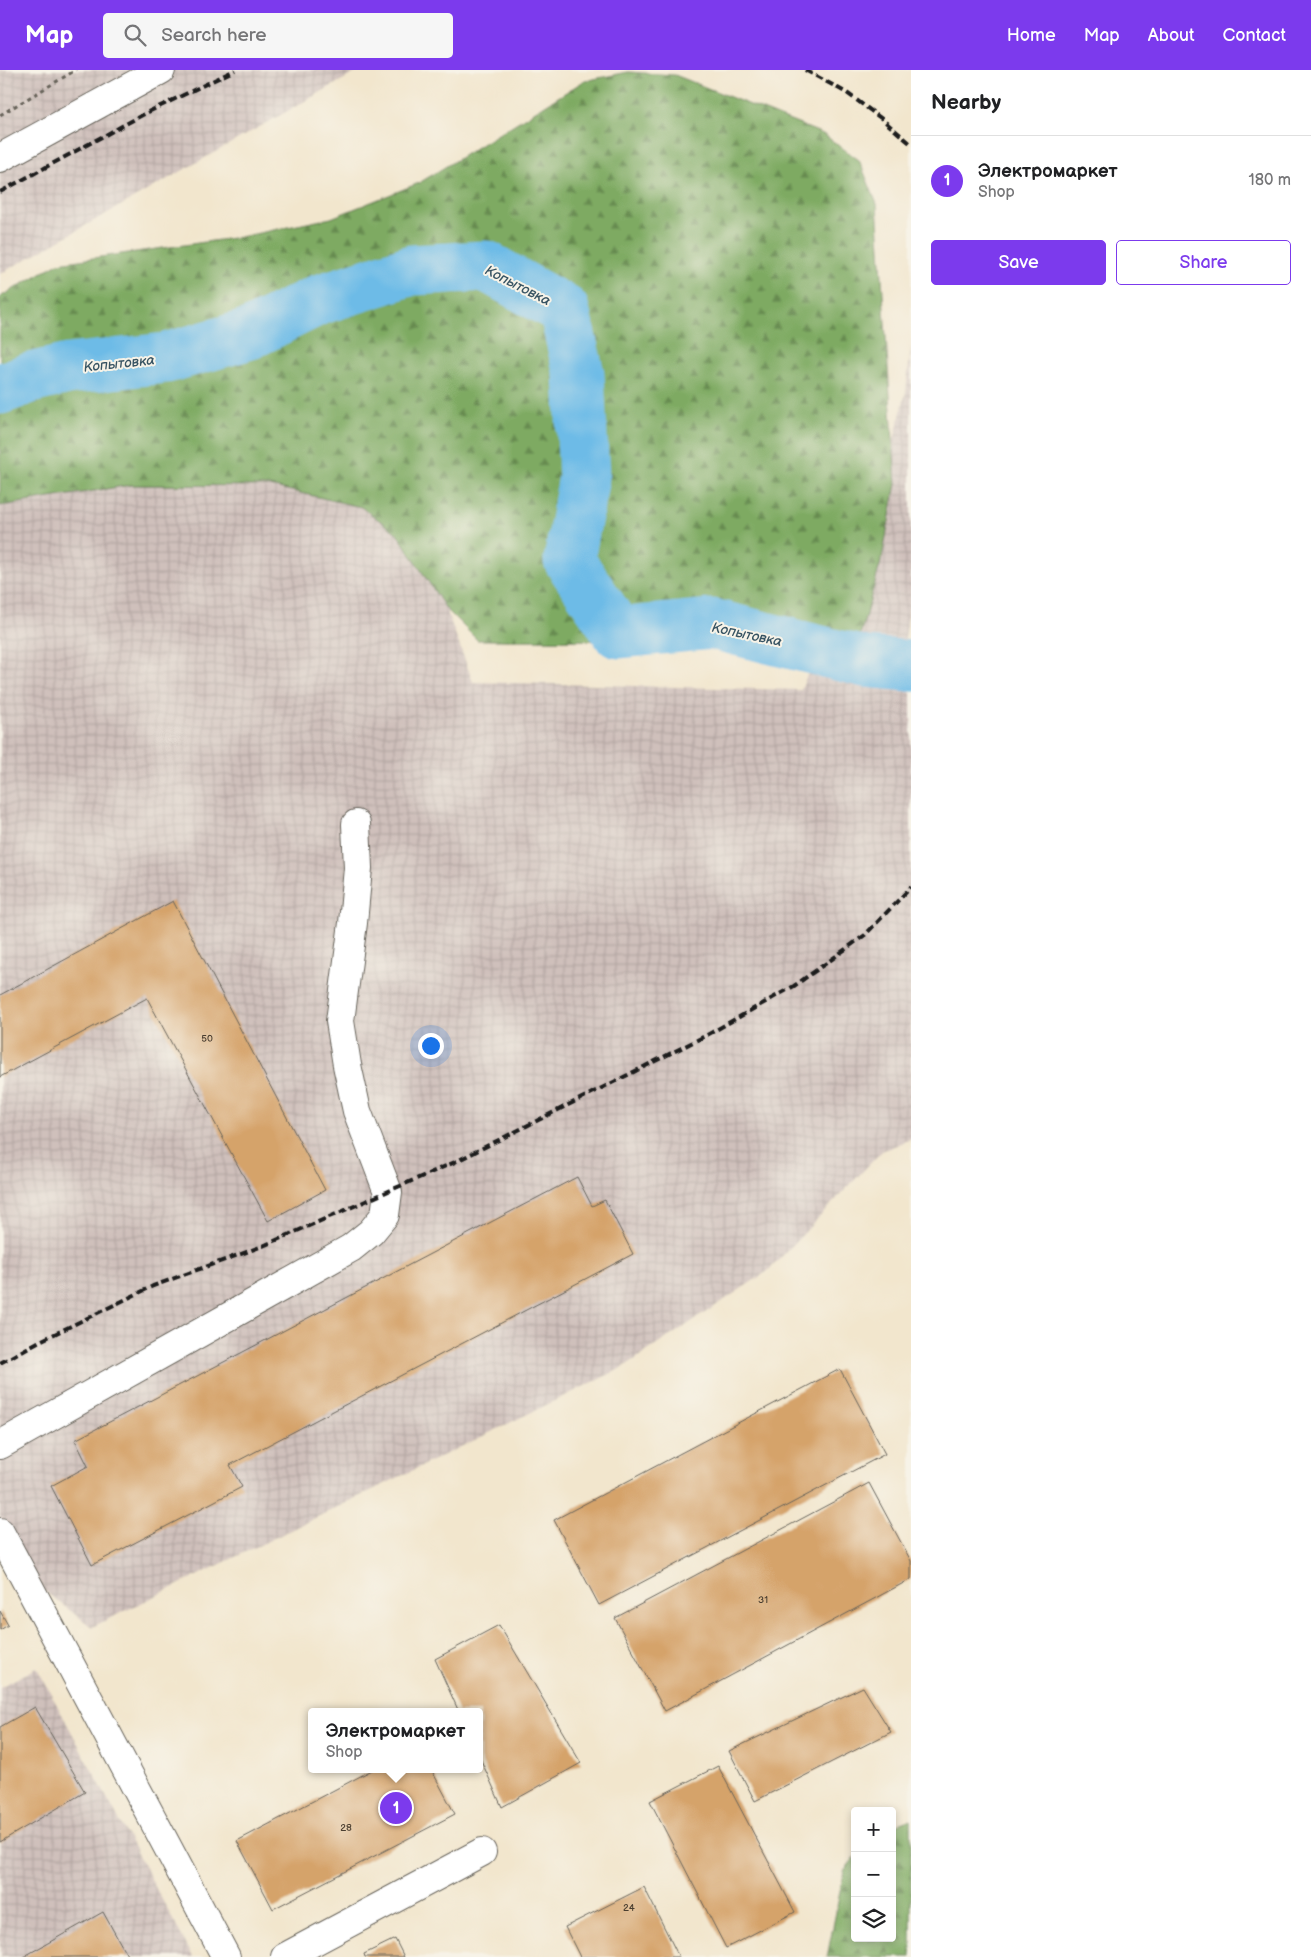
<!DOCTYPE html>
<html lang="en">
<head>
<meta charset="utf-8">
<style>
  :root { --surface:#fff; --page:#f6f6f6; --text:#202124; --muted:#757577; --line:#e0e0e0; --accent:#7c3aed }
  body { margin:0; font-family:"Balsamiq Sans",sans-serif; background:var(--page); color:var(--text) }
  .controls { position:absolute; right:15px; bottom:15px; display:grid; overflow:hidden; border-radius:5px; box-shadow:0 2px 8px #0003 }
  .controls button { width:45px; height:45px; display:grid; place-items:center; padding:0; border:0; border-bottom:1px solid var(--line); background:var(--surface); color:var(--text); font:25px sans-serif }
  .you { position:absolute; left:430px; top:975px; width:18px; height:18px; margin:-12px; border:4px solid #fff; border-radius:50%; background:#1a73e8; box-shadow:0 0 0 8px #1a73e833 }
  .badge { display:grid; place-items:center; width:32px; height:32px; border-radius:50%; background:var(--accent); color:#fff; font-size:16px; font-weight:700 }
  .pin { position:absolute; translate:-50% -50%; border:2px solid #fff; box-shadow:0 1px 5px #0006 }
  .popup { position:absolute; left:308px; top:1638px; width:175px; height:65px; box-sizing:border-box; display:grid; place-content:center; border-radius:5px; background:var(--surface); filter:drop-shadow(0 1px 4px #0005); font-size:16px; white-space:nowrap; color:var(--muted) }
  .popup b { font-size:19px; color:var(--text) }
  .popup::after { content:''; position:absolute; left:50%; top:100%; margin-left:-10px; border:10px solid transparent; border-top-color:var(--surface) }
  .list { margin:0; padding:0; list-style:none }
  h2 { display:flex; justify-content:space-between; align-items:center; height:65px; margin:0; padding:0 20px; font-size:21px }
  h2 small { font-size:16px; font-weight:400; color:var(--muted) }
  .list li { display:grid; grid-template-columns:32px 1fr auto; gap:15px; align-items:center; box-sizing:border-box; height:90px; padding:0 20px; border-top:1px solid var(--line) }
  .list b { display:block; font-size:19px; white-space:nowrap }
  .list p { margin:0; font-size:16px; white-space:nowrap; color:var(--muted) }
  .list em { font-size:16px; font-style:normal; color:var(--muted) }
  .actions { display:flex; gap:10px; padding:15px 20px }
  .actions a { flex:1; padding:11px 0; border:1px solid var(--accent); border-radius:5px; text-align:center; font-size:18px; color:var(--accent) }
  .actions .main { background:var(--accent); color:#fff }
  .icon { flex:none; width:28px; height:28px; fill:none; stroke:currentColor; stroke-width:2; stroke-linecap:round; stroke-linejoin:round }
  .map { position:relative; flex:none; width:911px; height:1887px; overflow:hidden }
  header { display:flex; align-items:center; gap:30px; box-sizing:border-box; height:70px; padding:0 25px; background:var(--accent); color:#fff }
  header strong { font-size:24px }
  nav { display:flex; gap:28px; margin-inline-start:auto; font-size:18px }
  .search { width:350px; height:45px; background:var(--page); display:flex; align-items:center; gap:12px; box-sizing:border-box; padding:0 18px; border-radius:5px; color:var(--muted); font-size:19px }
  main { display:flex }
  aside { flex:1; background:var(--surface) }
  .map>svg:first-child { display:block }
  .industrial { fill:url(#industrial-grid) }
  .forest { fill:url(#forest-firs); stroke:#4d633f }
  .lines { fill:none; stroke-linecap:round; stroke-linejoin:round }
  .river { stroke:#6dbbe7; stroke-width:51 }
  .building { fill:#d5a36a }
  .minor-casing { stroke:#67635a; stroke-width:30 }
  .path { stroke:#67635a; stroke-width:3; stroke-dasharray:4 4; stroke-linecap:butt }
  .minor { stroke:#fff; stroke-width:28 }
  .rail { stroke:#1c1c1c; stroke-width:4; stroke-dasharray:8 4; stroke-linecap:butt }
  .labels { text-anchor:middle; stroke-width:4; stroke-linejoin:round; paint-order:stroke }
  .number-label { font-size:10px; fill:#4a3e30 }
  .water-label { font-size:14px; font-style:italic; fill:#385463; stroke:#f7f3e8 }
</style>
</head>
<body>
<header>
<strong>Map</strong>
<div class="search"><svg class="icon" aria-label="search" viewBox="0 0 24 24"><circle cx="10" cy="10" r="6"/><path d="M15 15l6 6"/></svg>Search here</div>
<nav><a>Home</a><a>Map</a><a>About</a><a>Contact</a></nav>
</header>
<main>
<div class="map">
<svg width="911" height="1887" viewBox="0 0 911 1887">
  <defs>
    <pattern id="industrial-grid" width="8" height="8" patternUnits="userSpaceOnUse" patternTransform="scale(1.25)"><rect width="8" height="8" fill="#cfc0bb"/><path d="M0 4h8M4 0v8" fill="none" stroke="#b1a4a0"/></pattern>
    <pattern id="forest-firs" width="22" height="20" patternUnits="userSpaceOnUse" patternTransform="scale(1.25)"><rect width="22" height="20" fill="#7eaa62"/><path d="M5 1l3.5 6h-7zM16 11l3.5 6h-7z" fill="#668a50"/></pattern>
  </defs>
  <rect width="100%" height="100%" fill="#f7f3e8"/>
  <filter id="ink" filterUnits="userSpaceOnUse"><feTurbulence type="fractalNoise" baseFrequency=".02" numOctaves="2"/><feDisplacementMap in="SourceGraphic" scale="10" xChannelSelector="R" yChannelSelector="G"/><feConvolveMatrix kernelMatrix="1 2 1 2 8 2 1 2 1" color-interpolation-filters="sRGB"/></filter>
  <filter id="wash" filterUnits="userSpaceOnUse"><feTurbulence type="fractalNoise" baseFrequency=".0096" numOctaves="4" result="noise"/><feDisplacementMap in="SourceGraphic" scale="20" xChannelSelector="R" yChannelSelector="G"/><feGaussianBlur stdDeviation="1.12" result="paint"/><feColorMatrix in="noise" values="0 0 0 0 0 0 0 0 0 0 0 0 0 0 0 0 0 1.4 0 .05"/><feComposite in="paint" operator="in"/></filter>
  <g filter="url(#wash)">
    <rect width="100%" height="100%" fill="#f2e6cd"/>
    <g class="industrial">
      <polygon points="0,0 360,0 0,204"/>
      <polygon points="911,275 911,528 898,614 911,623 911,1069 882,1081 768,1201 622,1298 92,1557 0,1488 0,354 371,336 473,612 801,620 879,430 906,322"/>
      <polygon points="37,1598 193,1887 0,1887 0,1617"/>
    </g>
    <g class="forest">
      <polygon points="628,2 675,5 823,64 859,90 877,134 896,414 882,488 861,562 840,596 711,571 477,570 446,539 397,463 361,437 270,416 131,415 0,436 0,227 58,193 240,167 331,148 419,113 584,11"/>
      <polygon points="911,1749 911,1887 827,1887 844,1801 855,1787 855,1868 892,1868 892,1756"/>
    </g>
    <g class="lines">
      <polyline class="river" points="0,319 30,308 68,299 166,288 250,264 318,230 412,200 486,196 564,240 579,304 584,407 569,490 618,563 712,554 865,592 911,596"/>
    </g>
    <g id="blocks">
      <g class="building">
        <polygon points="173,831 325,1120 268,1151 147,928 0,1007 0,925"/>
        <polygon points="577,1107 592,1136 605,1130 633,1184 230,1395 242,1417 92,1495 51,1416 88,1396 75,1370"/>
        <polygon points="840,1299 885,1384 599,1535 554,1450"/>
        <polygon points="869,1413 911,1491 911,1509 665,1641 615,1548"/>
        <polygon points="0,1541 8,1555 0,1560"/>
        <polygon points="499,1555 581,1693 502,1737 480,1688 480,1642 459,1642 435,1589"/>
        <polygon points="863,1617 891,1662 755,1731 729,1681"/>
        <polygon points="35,1637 85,1722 0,1772 0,1657"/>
        <polygon points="718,1696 795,1842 726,1878 650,1731"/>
        <polygon points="374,1699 431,1699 455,1744 273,1839 237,1771"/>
        <polygon points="644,1817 679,1887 580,1887 565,1857"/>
        <polygon points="103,1842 128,1887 23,1887"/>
        <polygon points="395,1869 404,1887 365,1887 364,1884"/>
      </g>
    </g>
  </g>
  <g filter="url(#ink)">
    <use href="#blocks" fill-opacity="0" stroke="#67635a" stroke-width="1"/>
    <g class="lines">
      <defs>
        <g id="minor">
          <polyline points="0,88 161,0"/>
          <polyline points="0,1375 351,1178 371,1162 385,1145 388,1122 357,1041 347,995 340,951 353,853 358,798 356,754"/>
          <polyline points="0,1462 226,1887"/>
          <polyline points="285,1887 482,1782"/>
        </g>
      </defs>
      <use href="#minor" class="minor-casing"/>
      <polyline class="path" points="0,45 76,0"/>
      <use href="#minor" class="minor"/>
      <g class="rail">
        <polyline points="805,0 847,23 882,49 911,74"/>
        <polyline points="0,122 146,43 235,0"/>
        <polyline points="0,1293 38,1272 153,1216 263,1176 455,1092 707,965 794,916 832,889 865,865 911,817"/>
      </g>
    </g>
  </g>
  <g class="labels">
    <g class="number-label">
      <text x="207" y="972">50</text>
      <text x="763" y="1533">31</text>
      <text x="346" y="1761">28</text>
      <text x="629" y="1841">24</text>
    </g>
    <g class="water-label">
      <text transform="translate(518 215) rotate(27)" y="5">Копытовка</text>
      <text transform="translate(119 293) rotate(-6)" y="5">Копытовка</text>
      <text transform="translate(747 564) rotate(12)" y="5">Копытовка</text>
    </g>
  </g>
</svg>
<div class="controls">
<button>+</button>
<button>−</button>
<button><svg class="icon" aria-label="layers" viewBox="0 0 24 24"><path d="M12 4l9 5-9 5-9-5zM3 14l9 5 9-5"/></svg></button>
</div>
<div class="you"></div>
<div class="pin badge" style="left:396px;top:1738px">1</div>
<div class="popup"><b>Электромаркет</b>Shop</div>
</div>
<aside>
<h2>Nearby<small></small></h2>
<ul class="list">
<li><span class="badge">1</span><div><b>Электромаркет</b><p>Shop</p></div><em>180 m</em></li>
</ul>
<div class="actions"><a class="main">Save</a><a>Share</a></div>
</aside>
</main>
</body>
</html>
